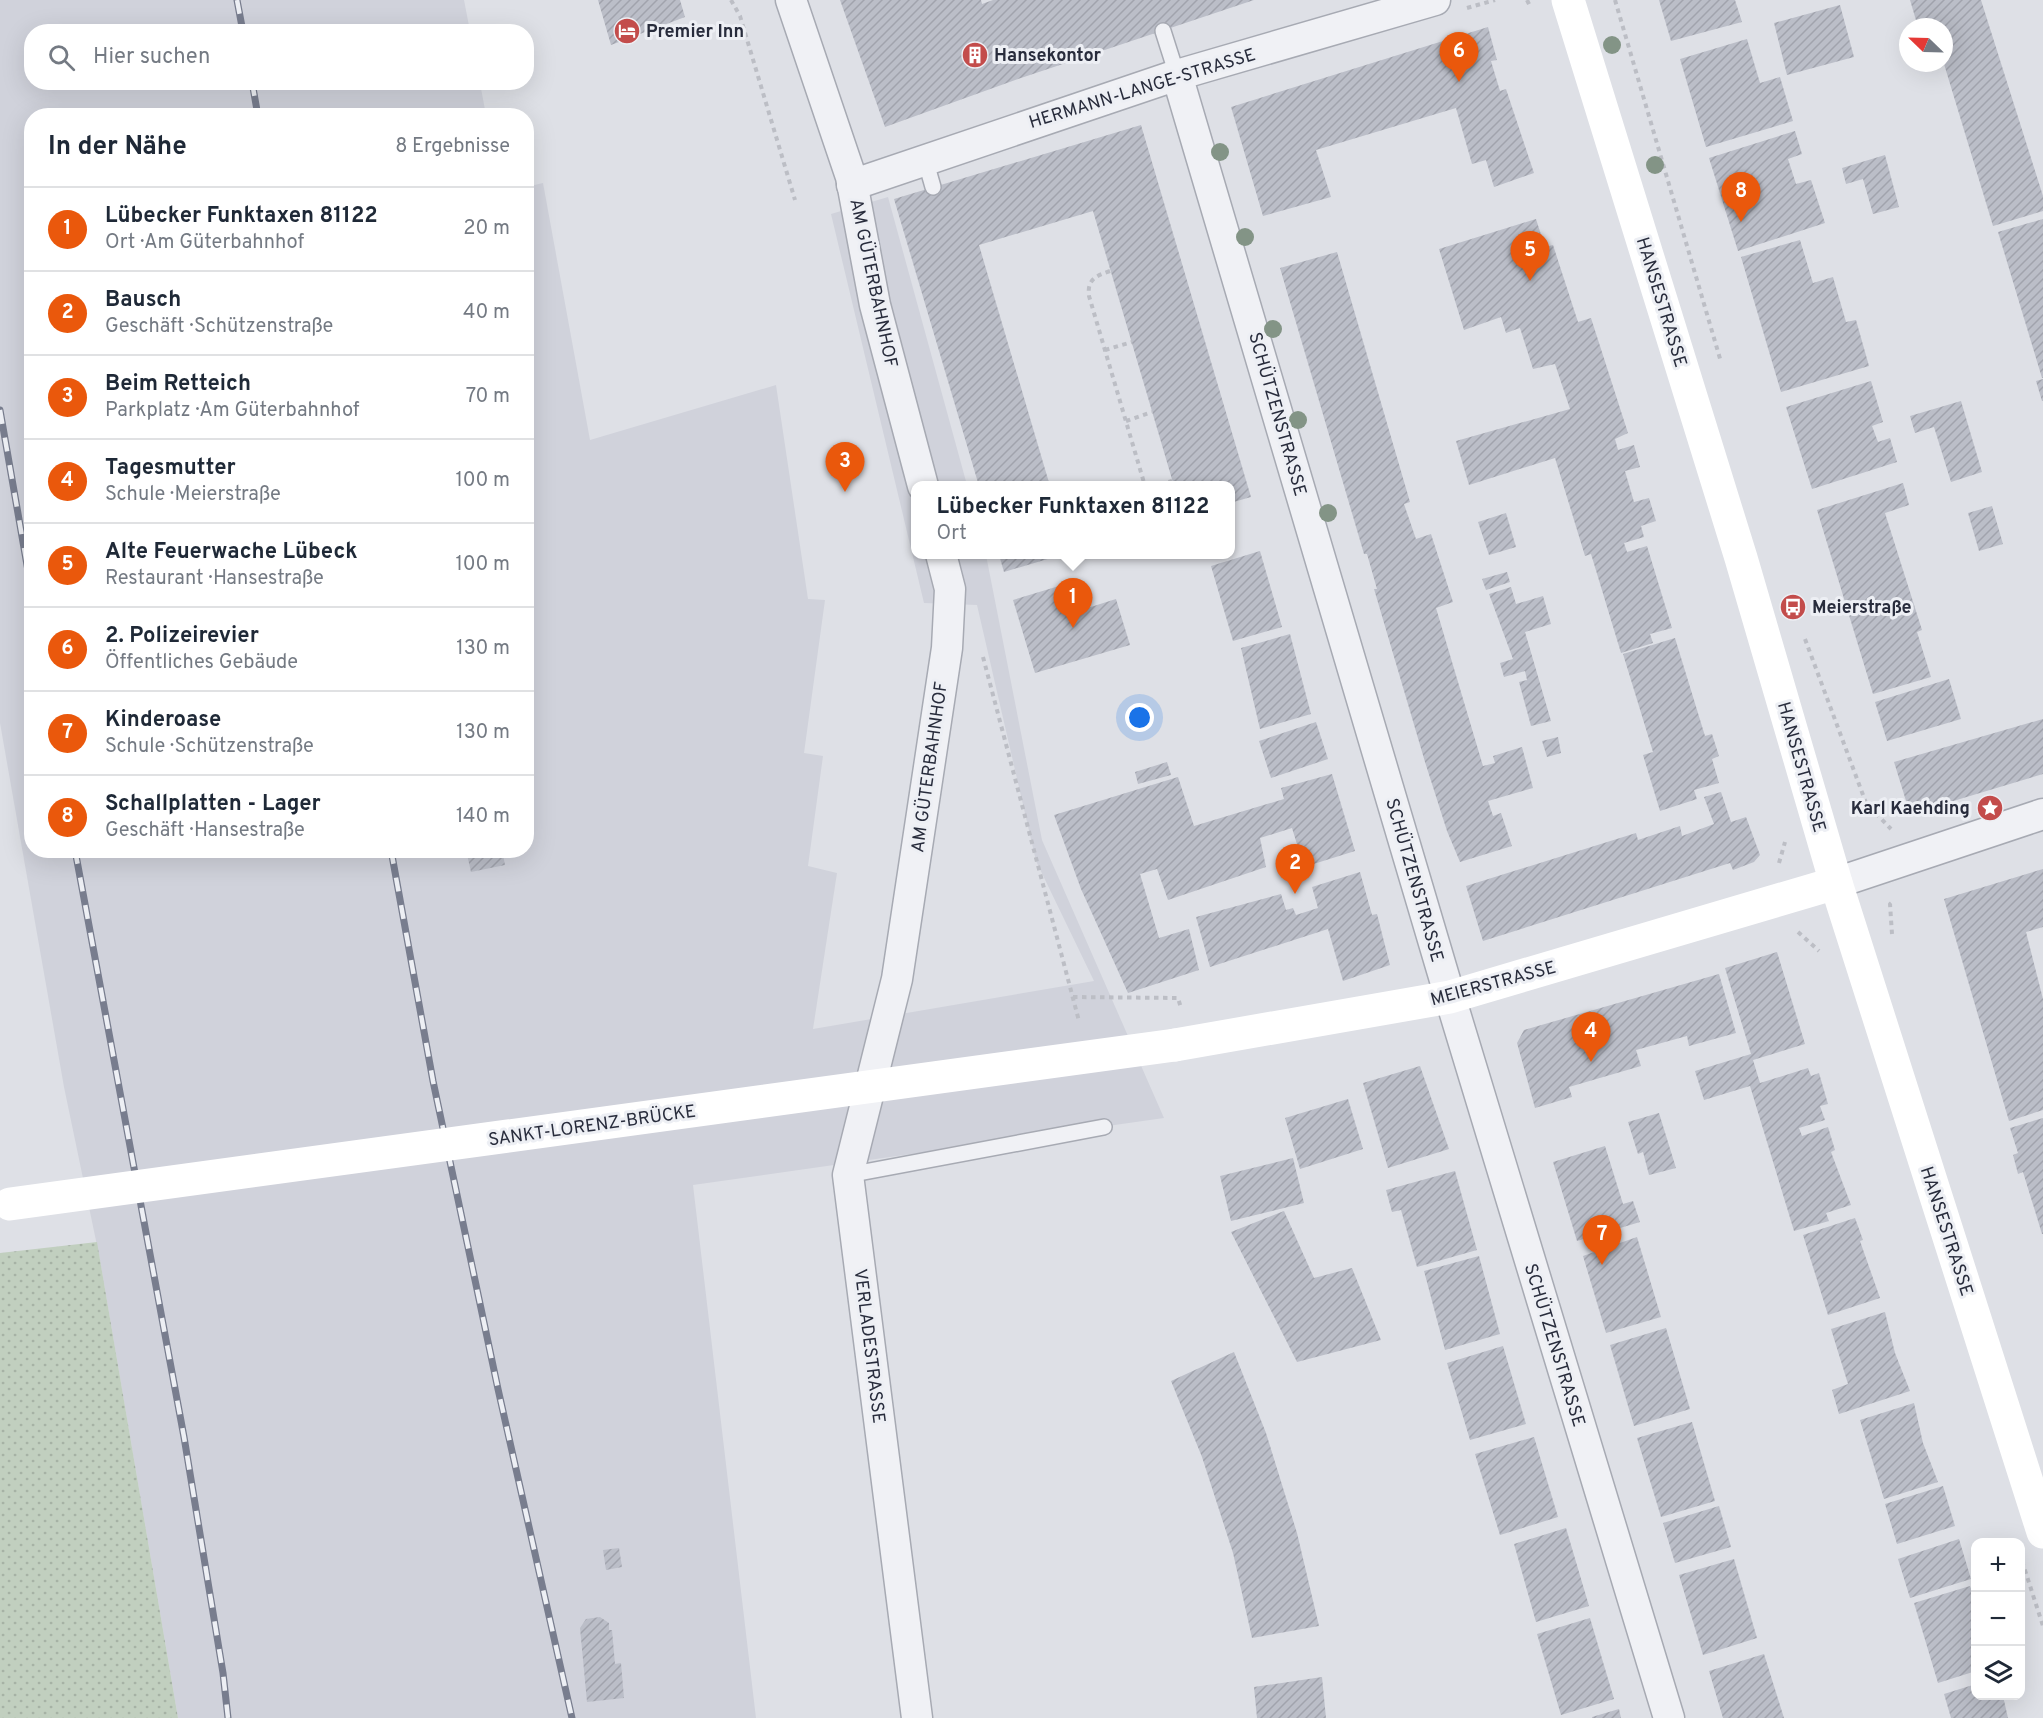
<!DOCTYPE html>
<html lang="de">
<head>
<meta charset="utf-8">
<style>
  :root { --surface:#fff; --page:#f6f6f7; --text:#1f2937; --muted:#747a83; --line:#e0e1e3; --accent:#ea580c }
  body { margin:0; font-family:Overpass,sans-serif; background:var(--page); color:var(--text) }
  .controls { position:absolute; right:18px; bottom:18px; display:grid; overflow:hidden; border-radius:12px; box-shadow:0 6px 24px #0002 }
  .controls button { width:54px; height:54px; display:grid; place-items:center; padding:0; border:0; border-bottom:2px solid var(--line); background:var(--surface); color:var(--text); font:30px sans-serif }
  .compass { position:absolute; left:1899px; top:18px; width:54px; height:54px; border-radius:50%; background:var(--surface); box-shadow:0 6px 24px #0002; rotate:293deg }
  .you { position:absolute; left:1140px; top:718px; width:21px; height:21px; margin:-15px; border:4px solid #fff; border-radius:50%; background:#1a73e8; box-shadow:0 0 0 9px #1a73e833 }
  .badge { display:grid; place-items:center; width:39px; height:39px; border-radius:50%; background:var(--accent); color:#fff; font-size:20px; font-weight:700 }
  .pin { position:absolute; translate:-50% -50px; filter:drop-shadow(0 2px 3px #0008) }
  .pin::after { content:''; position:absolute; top:32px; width:21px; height:18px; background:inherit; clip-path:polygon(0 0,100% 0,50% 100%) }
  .popup { position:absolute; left:911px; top:481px; width:324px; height:78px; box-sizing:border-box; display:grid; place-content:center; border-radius:12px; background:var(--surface); filter:drop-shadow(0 2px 4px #0005); font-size:20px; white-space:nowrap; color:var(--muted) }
  .popup b { font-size:22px; color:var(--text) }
  .popup::after { content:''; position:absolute; left:50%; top:100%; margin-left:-12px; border:12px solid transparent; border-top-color:var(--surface) }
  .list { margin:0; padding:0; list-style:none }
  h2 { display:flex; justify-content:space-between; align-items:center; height:78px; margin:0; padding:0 24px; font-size:26px }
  h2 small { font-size:20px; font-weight:400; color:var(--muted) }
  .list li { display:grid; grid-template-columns:39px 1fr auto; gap:18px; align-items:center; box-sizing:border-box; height:84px; padding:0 24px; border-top:2px solid var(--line) }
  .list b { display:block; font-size:22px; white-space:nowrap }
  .list p { margin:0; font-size:20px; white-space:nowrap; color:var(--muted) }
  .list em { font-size:20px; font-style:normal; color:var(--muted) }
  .icon { flex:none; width:33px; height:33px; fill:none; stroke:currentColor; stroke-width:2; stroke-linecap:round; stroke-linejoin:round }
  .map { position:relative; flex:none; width:2043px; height:1718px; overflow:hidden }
  .search { position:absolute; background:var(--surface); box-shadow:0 6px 24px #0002; left:24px; top:24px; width:510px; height:66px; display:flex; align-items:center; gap:15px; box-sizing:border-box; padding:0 21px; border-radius:24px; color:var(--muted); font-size:22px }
  .panel { position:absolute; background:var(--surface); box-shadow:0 6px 24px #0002; left:24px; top:108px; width:510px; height:750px; border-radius:24px }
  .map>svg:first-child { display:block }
  .built { fill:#d0d2db }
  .green { fill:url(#green-dots) }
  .building { fill:url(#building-hatch) }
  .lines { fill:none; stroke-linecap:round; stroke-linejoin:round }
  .lane-casing { stroke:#a7aab3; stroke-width:18 }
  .street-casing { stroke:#a7aab3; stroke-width:33 }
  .path { stroke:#bcbec5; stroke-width:4; stroke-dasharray:4.5 4.5; stroke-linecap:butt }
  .lane { stroke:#f0f1f5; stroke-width:15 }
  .street { stroke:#f0f1f5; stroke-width:30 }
  .secondary { stroke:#fff; stroke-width:33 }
  .rail-casing { stroke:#787d8e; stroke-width:7 }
  .rail { stroke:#edeff4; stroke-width:4.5; stroke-dasharray:14; stroke-linecap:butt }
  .secondary-bridge { stroke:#fff; stroke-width:33 }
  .tree { fill:#839486 }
  .labels { text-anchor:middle; stroke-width:6; stroke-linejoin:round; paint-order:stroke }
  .poi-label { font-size:18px; font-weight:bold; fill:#282c3c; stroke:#edeff4; text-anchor:start }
  .street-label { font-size:18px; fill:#282c3c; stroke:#edeff4 }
</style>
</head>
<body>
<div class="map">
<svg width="2043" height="1718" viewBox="0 0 2043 1718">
  <defs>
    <pattern id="green-dots" width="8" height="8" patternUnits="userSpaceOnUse" patternTransform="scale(1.5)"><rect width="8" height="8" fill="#c1cfbf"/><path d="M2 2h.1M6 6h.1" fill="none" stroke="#a6b2a5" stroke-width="1.8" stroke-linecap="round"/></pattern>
    <pattern id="building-hatch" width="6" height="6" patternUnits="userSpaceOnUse" patternTransform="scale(1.5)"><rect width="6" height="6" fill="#bbbec8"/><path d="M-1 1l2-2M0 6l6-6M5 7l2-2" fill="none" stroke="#a1a3ad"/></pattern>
  </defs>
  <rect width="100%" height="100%" fill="#dee0e6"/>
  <polygon class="built" points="0,0 464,0 470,31 32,32 32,82 480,83 486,115 32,116 32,850 526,850 526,187 543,183 590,440 776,385 808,599 825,600 804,753 823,756 808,866 837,873 813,1029 1094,981 1036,861 977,605 924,603 831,214 888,197 967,485 916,486 916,554 986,555 1042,840 1164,1118 693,1185 756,1718 178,1718 100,1260 64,1087 0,723"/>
  <polygon class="green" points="97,1242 178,1718 0,1718 0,1253"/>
  <g class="building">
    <polygon points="598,0 680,0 685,17 611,45"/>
    <polygon points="840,0 981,0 982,4 993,0 1254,0 1018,79 885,127"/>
    <polygon points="1659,0 1735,0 1742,22 1671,41"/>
    <polygon points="1910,0 1981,0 2043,196 2043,211 1993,226 1944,64 1944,27 1918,27"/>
    <polygon points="1840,5 1854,57 1787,75 1774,23"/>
    <polygon points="1488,27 1497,60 1491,61 1500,91 1506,89 1534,173 1494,187 1486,160 1472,164 1456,108 1316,150 1331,197 1263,216 1231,107"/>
    <polygon points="1747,39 1760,83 1780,77 1793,121 1706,147 1680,59"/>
    <polygon points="1141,125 1251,497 1230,503 1230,486 1174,486 1093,211 979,245 1050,486 979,486 894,199"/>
    <polygon points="1795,131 1802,154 1788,159 1796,184 1811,180 1825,223 1738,251 1709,158"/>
    <polygon points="1885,155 1899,207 1873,214 1863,179 1846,184 1842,168"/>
    <polygon points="1536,219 1545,247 1553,245 1578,322 1591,318 1628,433 1615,439 1618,450 1634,445 1640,467 1625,471 1634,502 1649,498 1656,521 1641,526 1644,537 1624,543 1627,552 1647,546 1672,628 1650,634 1653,643 1621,653 1591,554 1585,556 1555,458 1469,485 1456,441 1570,409 1555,364 1533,369 1520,328 1506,333 1501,317 1464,330 1439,249"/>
    <polygon points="2043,219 2043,378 2042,378 1998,232"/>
    <polygon points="1800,240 1813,283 1833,277 1846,322 1856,320 1869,366 1781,392 1741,257"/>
    <polygon points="1337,252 1410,502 1404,504 1416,539 1431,534 1453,602 1436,608 1483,766 1495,763 1493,756 1522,747 1533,788 1488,801 1493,816 1501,813 1512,846 1460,862 1447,831 1425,762 1374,589 1377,589 1367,554 1364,554 1280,268"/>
    <polygon points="2043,379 2043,401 2042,401 2036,381"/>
    <polygon points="1871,381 1883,422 1872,426 1878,442 1890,438 1897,462 1812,489 1786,407"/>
    <polygon points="1961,401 1982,472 1951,482 1934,427 1915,433 1910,416"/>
    <polygon points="1903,483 1909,505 1885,513 1922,630 1917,632 1931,677 1873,694 1817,510"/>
    <polygon points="1992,506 2003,544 1979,551 1968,513"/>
    <polygon points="1506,513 1516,547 1489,555 1478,522"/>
    <polygon points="1260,551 1282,627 1233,641 1211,566"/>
    <polygon points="999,555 1061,555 1004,572"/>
    <polygon points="1507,572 1510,582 1486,590 1482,579"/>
    <polygon points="1069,583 1078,611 1116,599 1130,645 1035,673 1013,600"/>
    <polygon points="1511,587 1516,604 1543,596 1551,624 1525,632 1551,721 1531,726 1519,682 1527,680 1525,671 1504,677 1500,663 1513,659 1489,594"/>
    <polygon points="1290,634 1311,714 1260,729 1241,648"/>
    <polygon points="1675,638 1705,736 1712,734 1719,756 1712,759 1719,783 1694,790 1697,799 1660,811 1643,755 1653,752 1623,654"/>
    <polygon points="1949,679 1961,719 1887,741 1875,702"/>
    <polygon points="2043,719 2043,774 1920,811 1907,804 1894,762"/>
    <polygon points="1316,722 1328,759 1271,778 1259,741"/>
    <polygon points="1558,737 1561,753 1547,757 1542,741"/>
    <polygon points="1167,762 1171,775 1138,784 1135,772"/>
    <polygon points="1332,774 1355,851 1304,867 1292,828 1260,838 1266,867 1168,900 1157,869 1140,874 1159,938 1189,929 1199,970 1128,993 1081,889 1054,815 1178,777 1194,826 1284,799 1281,788"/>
    <polygon points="1721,792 1731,822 1746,817 1760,855 1754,862 1733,870 1730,863 1483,941 1466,886 1636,833 1638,840 1680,826 1682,836 1714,824 1704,797"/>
    <polygon points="466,850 502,850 505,865 471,872"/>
    <polygon points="2043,869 2043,927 2026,932 2043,999 2043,1110 2009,1121 1944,899"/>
    <polygon points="1360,872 1372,915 1377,914 1390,965 1343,981 1328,929 1210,967 1196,917 1281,894 1286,910 1293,908 1296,915 1318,908 1312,887"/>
    <polygon points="1777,952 1805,1044 1753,1060 1760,1083 1808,1068 1811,1076 1819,1073 1828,1104 1820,1106 1825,1120 1799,1128 1802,1136 1828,1127 1835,1150 1831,1152 1851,1205 1826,1213 1829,1221 1794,1231 1750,1086 1704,1100 1695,1071 1751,1054 1725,968"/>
    <polygon points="1719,974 1736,1033 1689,1046 1687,1036 1636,1050 1641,1066 1569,1087 1572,1097 1535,1108 1517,1043 1524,1030"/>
    <polygon points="1420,1066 1449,1149 1388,1168 1363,1083"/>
    <polygon points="1348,1099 1363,1149 1300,1169 1285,1118"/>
    <polygon points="1659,1113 1676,1168 1649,1175 1643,1152 1638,1154 1628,1122"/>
    <polygon points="2043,1118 2043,1234 2042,1234 2023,1172 2018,1174 2013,1155 2018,1153 2010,1128"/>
    <polygon points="1605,1146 1623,1204 1633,1201 1640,1222 1577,1241 1553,1162"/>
    <polygon points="1293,1158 1304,1203 1231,1221 1220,1176"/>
    <polygon points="1455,1171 1477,1250 1417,1267 1401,1210 1392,1212 1386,1190"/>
    <polygon points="1284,1211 1314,1278 1352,1268 1381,1340 1297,1362 1231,1232"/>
    <polygon points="1855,1218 1863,1240 1860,1241 1880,1298 1828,1315 1803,1235"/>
    <polygon points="1637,1237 1661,1317 1606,1333 1583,1256"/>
    <polygon points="1479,1256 1500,1334 1445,1350 1424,1271"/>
    <polygon points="1885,1312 1895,1353 1910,1391 1839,1414 1832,1390 1848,1384 1831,1329"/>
    <polygon points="1666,1328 1690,1409 1634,1426 1610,1345"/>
    <polygon points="1503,1346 1526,1424 1470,1440 1447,1363"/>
    <polygon points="1234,1352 1266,1433 1297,1533 1319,1626 1252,1638 1233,1553 1202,1457 1171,1381"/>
    <polygon points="1914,1403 1923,1443 1938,1482 1884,1499 1860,1420"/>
    <polygon points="1692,1422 1715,1501 1661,1517 1637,1438"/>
    <polygon points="1534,1437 1558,1517 1500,1535 1475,1454"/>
    <polygon points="1943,1486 1955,1526 1897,1544 1885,1504"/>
    <polygon points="1719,1506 1731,1547 1675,1563 1663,1523"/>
    <polygon points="1566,1528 1589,1606 1536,1622 1514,1544"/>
    <polygon points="1959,1539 1971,1579 1910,1598 1898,1559"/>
    <polygon points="619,1548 622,1567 606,1570 603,1550"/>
    <polygon points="1734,1559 1757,1638 1703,1655 1679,1575"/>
    <polygon points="1970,1586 1976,1602 1976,1671 1938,1683 1914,1603"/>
    <polygon points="600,1617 609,1623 609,1630 612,1630 615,1664 621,1663 624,1698 587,1702 580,1628 586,1619"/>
    <polygon points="1590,1618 1614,1699 1561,1715 1537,1634"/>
    <polygon points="1764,1654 1784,1718 1723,1718 1709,1671"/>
    <polygon points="1322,1677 1326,1718 1257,1718 1254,1687"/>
    <polygon points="1976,1684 1976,1696 2003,1696 2008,1718 1951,1718 1944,1694"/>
    <polygon points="1619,1709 1621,1718 1592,1718 1592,1717"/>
  </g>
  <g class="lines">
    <defs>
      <g id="lane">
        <polyline points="1163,31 1177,75"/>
        <polyline points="925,159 933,187"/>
        <polyline points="848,1175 1104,1127"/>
      </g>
      <g id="street">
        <polyline points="791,0 851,177 875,305 923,486"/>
        <polyline points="1177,75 1450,997 1669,1718"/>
        <polyline points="852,185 1177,75 1435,0"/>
        <polyline points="1836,883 2043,814"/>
        <polyline points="917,1718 848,1175 897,979 947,648 950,589 941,554"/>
      </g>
    </defs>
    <use href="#lane" class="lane-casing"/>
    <use href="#street" class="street-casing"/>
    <g class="path">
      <polyline points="731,0 740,16 795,200"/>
      <polyline points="1527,0 1531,8"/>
      <polyline points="1615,0 1721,362"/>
      <polyline points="1467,8 1495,0"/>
      <path d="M1110 271C1096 276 1087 279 1089 296L1145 486"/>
      <polyline points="1105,350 1132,342"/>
      <polyline points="1126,421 1152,412"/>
      <polyline points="1151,486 1172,481"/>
      <polyline points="1805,639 1866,803 1891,829"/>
      <polyline points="983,657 1079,1021"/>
      <polyline points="1850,808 1866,803"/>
      <polyline points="1779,863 1785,842"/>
      <polyline points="1798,932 1819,951"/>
      <polyline points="1892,934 1890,904 1894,901"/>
      <polyline points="1073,997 1178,998 1181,1008"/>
      <polyline points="2022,1561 2043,1626"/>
    </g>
    <use href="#lane" class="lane"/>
    <use href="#street" class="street"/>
    <g class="secondary">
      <polyline points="1568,0 1741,558 1836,883 2043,1532"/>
      <polyline points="1175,1045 1450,997 1836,883"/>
    </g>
    <defs>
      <g id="rail">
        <polyline points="237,0 243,32"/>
        <polyline points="252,82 258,116"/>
        <polyline points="0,410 32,594"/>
        <polyline points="75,850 184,1437 223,1673 228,1718"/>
        <polyline points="391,850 433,1081 498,1389 572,1718"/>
      </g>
    </defs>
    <use href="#rail" class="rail-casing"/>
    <use href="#rail" class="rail"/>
    <polyline class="secondary-bridge" points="10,1204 1175,1045"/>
  </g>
  <g class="tree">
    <circle cx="1612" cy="45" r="9"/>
    <circle cx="1220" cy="152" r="9"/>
    <circle cx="1655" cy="165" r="9"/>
    <circle cx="1245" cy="237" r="9"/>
    <circle cx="1273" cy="329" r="9"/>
    <circle cx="1298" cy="420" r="9"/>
    <circle cx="1328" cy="513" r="9"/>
  </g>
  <defs>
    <symbol id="hotel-disc" viewBox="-11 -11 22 22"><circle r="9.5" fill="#c34c4b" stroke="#edeff4"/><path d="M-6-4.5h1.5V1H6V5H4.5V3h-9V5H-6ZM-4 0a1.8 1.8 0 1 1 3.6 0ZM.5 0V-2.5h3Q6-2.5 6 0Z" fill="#fff"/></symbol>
    <symbol id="building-disc" viewBox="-11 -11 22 22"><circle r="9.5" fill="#c34c4b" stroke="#edeff4"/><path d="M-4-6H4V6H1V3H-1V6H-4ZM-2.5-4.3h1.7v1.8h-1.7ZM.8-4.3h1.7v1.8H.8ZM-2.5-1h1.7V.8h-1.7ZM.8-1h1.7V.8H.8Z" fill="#fff"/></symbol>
    <symbol id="bus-disc" viewBox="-11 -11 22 22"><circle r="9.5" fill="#c34c4b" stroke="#edeff4"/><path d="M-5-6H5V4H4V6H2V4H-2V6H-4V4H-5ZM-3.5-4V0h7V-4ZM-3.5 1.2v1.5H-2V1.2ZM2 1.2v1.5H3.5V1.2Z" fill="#fff"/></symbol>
    <symbol id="sight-disc" viewBox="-11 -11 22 22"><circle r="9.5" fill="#c34c4b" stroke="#edeff4"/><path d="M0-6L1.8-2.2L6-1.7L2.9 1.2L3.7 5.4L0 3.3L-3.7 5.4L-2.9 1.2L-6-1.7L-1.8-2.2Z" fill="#fff"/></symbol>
  </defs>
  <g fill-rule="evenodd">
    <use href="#hotel-disc" x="612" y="16" width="30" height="30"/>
    <use href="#building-disc" x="960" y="40" width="30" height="30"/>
    <use href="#bus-disc" x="1778" y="592" width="30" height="30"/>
    <use href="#sight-disc" x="1975" y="793" width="30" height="30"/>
  </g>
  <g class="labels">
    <g class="poi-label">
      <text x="646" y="37">Premier Inn</text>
      <text x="994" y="61">Hansekontor</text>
      <text x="1812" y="613">Meierstraße</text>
      <text x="1970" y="814" text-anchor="end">Karl Kaehding</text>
    </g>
    <g class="street-label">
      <text transform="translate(1142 88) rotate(-17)" y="6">HERMANN-LANGE-STRASSE</text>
      <text transform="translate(874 283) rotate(78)" y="6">AM GÜTERBAHNHOF</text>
      <text transform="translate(1662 302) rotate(73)" y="6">HANSESTRASSE</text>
      <text transform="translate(1278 414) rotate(74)" y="6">SCHÜTZENSTRASSE</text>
      <text transform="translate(929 767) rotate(-82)" y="6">AM GÜTERBAHNHOF</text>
      <text transform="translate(1802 767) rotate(74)" y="6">HANSESTRASSE</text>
      <text transform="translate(1415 880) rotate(74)" y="6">SCHÜTZENSTRASSE</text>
      <text transform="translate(1493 983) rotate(-15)" y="6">MEIERSTRASSE</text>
      <text transform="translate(592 1125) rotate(-8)" y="6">SANKT-LORENZ-BRÜCKE</text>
      <text transform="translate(1947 1231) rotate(72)" y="6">HANSESTRASSE</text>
      <text transform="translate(1555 1345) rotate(73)" y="6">SCHÜTZENSTRASSE</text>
      <text transform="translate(870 1346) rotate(83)" y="6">VERLADESTRASSE</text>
    </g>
  </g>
</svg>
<div class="controls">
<button>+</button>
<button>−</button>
<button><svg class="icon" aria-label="layers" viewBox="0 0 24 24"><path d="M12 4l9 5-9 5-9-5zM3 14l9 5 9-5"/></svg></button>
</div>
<svg class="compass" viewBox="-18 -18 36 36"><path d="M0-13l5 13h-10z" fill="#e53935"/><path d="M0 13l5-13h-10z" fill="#747a83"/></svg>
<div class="you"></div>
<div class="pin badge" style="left:1073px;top:628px">1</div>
<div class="popup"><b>Lübecker Funktaxen 81122</b>Ort</div>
<div class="pin badge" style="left:1295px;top:894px">2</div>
<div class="pin badge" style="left:845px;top:492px">3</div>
<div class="pin badge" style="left:1591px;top:1062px">4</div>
<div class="pin badge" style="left:1530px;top:281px">5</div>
<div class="pin badge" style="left:1459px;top:82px">6</div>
<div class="pin badge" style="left:1602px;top:1265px">7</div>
<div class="pin badge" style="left:1741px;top:222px">8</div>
<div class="search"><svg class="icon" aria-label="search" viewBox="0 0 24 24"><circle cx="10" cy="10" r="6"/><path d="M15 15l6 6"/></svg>Hier suchen</div>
<section class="panel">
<h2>In der Nähe<small>8 Ergebnisse</small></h2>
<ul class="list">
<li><span class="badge">1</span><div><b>Lübecker Funktaxen 81122</b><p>Ort · Am Güterbahnhof</p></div><em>20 m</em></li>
<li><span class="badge">2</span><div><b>Bausch</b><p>Geschäft · Schützenstraße</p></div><em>40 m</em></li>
<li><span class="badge">3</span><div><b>Beim Retteich</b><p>Parkplatz · Am Güterbahnhof</p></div><em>70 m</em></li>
<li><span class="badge">4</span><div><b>Tagesmutter</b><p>Schule · Meierstraße</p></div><em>100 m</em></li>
<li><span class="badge">5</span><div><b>Alte Feuerwache Lübeck</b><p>Restaurant · Hansestraße</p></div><em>100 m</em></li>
<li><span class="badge">6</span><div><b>2. Polizeirevier</b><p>Öffentliches Gebäude</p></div><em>130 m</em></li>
<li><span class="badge">7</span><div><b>Kinderoase</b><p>Schule · Schützenstraße</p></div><em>130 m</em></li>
<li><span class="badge">8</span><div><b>Schallplatten - Lager</b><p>Geschäft · Hansestraße</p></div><em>140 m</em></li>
</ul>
</section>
</div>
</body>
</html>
